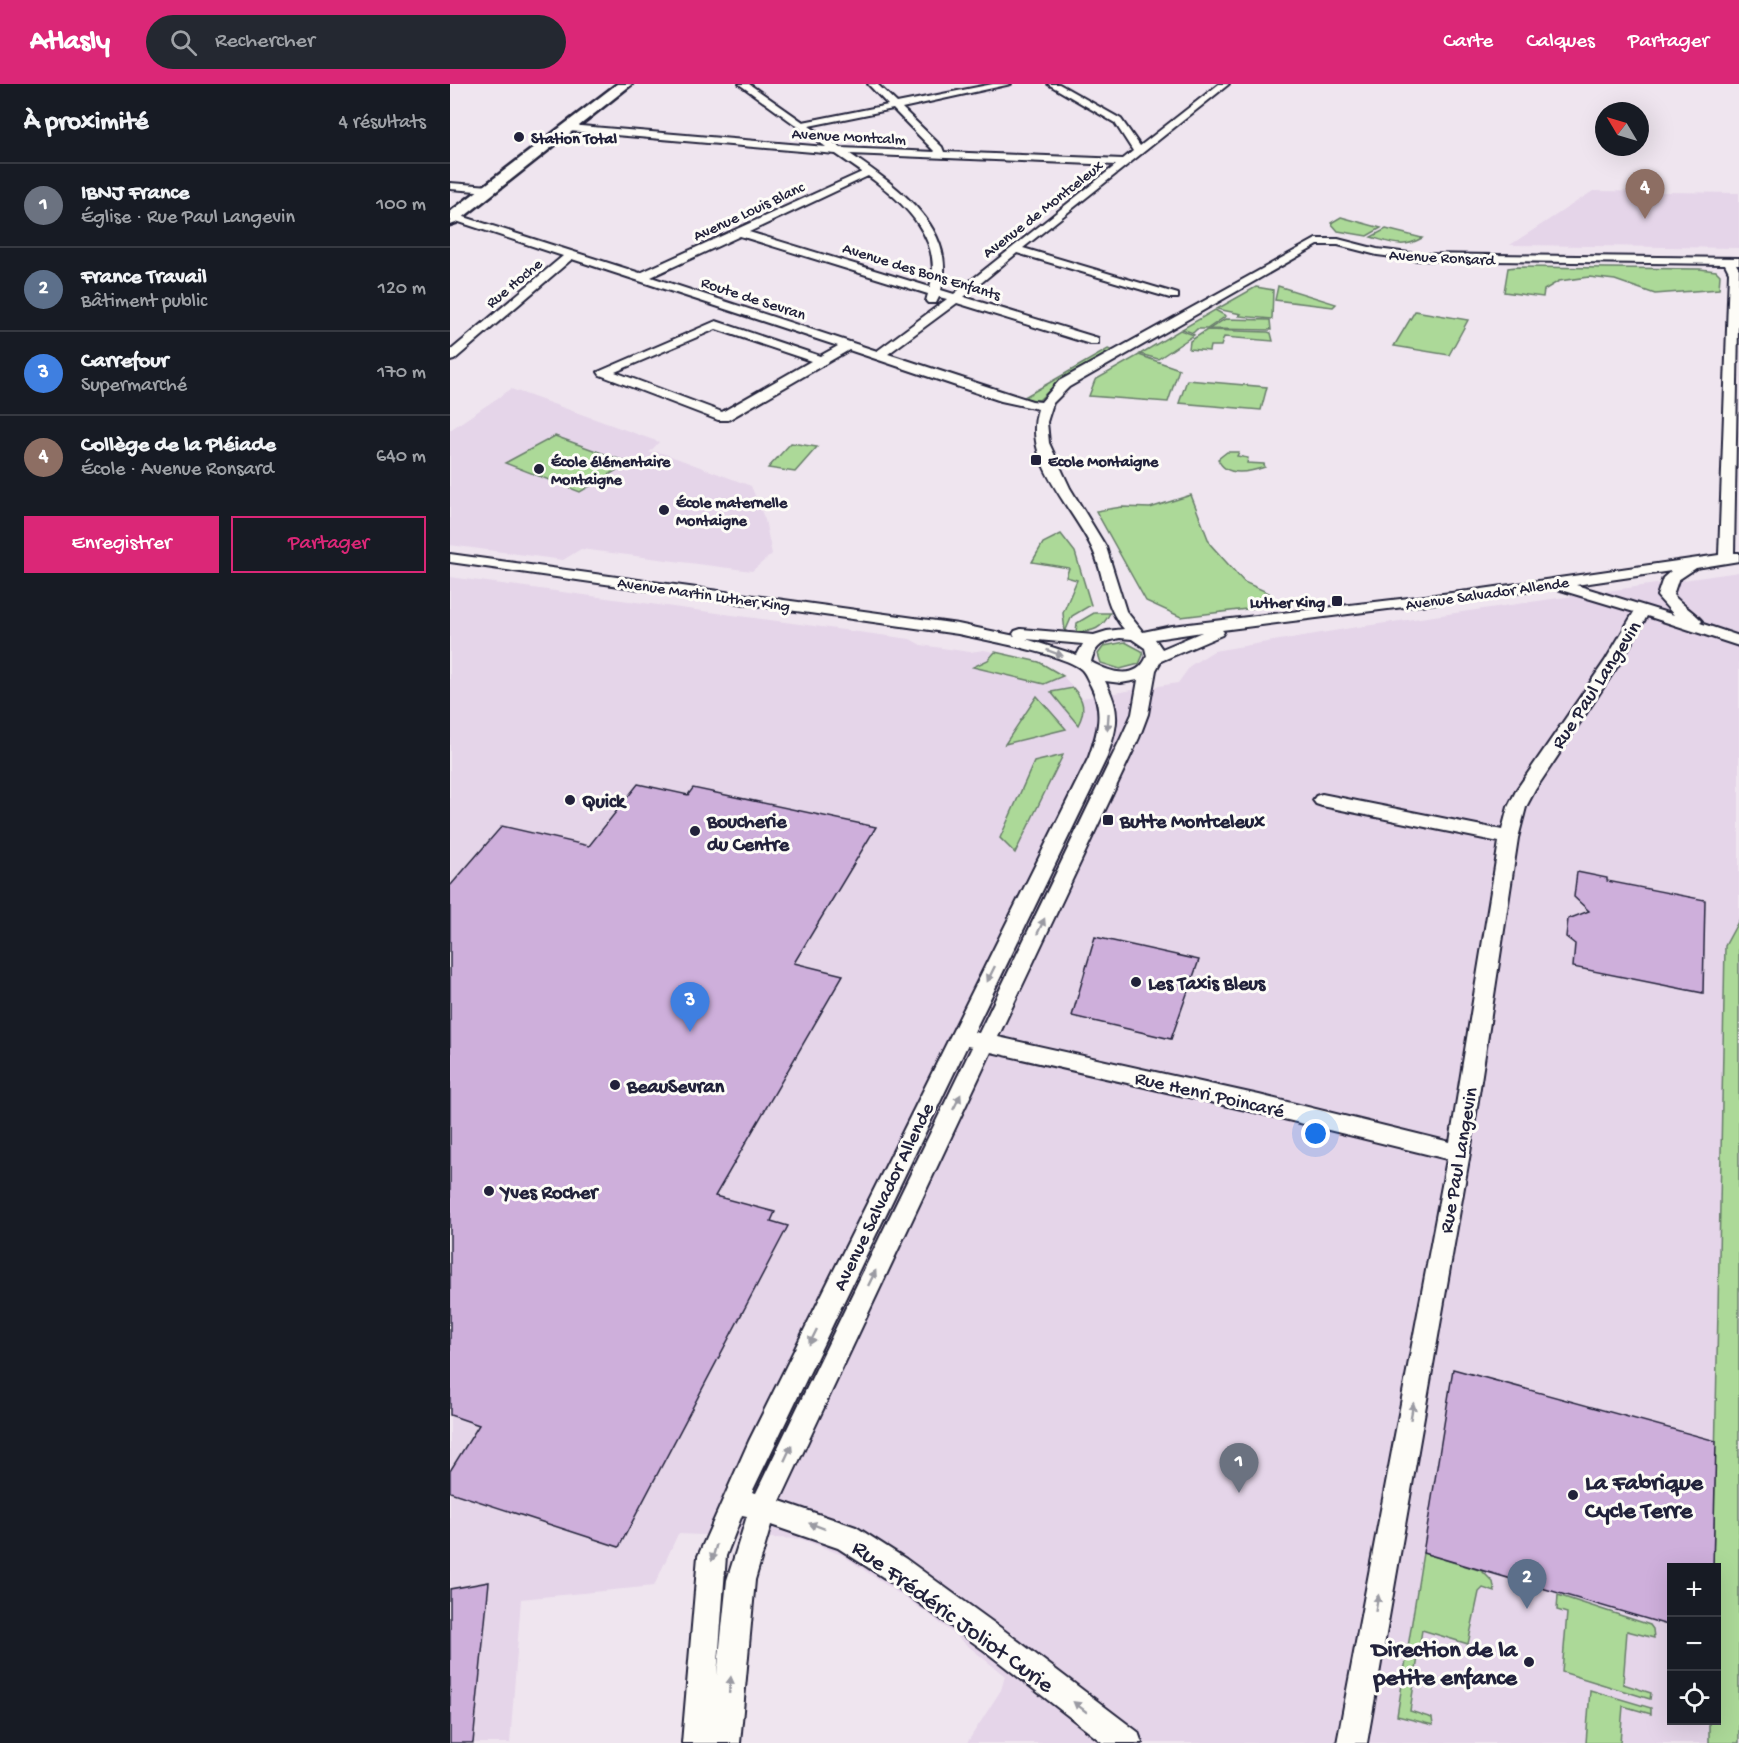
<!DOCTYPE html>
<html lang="fr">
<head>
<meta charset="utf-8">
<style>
  :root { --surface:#171b24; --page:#242831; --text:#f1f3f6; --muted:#9ea1a6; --line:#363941; --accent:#db2777 }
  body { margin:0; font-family:"Gochi Hand",sans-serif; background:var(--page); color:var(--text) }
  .controls { position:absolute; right:18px; bottom:18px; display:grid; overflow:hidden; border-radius:0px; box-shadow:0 6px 24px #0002 }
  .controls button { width:54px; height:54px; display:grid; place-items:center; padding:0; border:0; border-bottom:2px solid var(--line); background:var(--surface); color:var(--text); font:30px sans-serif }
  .compass { position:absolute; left:1145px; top:18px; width:54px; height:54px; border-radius:50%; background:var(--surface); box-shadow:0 6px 24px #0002; rotate:308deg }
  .you { position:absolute; left:866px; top:1050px; width:21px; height:21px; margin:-15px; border:4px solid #fff; border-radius:50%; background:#1a73e8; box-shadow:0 0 0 9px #1a73e833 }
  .badge { display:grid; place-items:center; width:39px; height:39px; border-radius:50%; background:var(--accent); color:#fff; font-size:20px; font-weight:700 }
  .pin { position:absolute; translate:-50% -50px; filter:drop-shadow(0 2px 3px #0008) }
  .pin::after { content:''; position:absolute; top:32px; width:21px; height:18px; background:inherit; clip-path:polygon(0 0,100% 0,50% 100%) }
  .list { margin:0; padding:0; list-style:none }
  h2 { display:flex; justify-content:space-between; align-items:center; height:78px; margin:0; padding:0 24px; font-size:26px }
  h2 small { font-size:20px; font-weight:400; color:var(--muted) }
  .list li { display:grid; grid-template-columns:39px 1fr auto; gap:18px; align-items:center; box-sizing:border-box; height:84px; padding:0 24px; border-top:2px solid var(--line) }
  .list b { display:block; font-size:22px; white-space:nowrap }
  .list p { margin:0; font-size:20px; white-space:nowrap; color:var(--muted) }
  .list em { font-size:20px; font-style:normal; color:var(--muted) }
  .actions { display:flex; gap:12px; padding:18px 24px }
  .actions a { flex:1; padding:14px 0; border:2px solid var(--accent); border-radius:0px; text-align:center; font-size:21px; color:var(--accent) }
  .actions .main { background:var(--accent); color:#fff }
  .icon { flex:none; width:33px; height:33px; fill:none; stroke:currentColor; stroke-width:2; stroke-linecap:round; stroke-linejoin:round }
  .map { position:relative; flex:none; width:1289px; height:1659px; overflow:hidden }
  header { display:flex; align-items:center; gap:36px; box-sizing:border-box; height:84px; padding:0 30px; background:var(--accent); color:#fff }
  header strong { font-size:28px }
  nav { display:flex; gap:33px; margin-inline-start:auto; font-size:21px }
  .search { width:420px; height:54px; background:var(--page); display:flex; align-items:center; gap:15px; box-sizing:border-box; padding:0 21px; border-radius:33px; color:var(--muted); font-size:22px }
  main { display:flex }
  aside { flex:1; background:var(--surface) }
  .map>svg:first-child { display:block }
  .built { fill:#e5d5e9 }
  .green { fill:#acd998; stroke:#677e6a; stroke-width:1.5 }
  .building { fill:#ceafdb; stroke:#22223b; stroke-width:1.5 }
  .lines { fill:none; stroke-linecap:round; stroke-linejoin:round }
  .minor-casing { stroke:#22223b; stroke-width:4 }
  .secondary-casing { stroke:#22223b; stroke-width:5 }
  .minor { fill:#fdfcf7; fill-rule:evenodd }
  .secondary { fill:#fdfcf7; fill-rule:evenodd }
  .oneway { fill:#9a9aa2 }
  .poi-dot { fill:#22223b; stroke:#fdfcf7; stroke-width:2 }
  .labels { text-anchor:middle; stroke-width:6; stroke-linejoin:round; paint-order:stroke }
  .far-street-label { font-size:16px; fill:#22223b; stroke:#fdfcf7 }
  .far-poi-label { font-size:16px; font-weight:bold; fill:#22223b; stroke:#fdfcf7; text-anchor:start }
  .street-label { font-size:20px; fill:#22223b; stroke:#fdfcf7 }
  .poi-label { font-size:20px; font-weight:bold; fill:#22223b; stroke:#fdfcf7; text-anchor:start }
  .near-poi-label { font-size:24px; font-weight:bold; fill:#22223b; stroke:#fdfcf7; text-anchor:start }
  .near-street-label { font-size:24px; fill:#22223b; stroke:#fdfcf7 }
</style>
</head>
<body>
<header>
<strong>Atlasly</strong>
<div class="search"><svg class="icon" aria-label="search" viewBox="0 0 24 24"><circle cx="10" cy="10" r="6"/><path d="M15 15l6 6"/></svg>Rechercher</div>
<nav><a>Carte</a><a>Calques</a><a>Partager</a></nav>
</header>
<main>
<aside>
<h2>À proximité<small>4 résultats</small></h2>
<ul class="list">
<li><span class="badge" style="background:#6b7280">1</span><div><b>IBNJ France</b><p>Église · Rue Paul Langevin</p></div><em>100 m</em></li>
<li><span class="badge" style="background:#5c6f8a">2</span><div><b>France Travail</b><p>Bâtiment public</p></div><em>120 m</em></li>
<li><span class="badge" style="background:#3f7fe0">3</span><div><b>Carrefour</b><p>Supermarché</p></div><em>170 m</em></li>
<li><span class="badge" style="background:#8d6e63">4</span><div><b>Collège de la Pléiade</b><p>École · Avenue Ronsard</p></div><em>640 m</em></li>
</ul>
<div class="actions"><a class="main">Enregistrer</a><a>Partager</a></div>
</aside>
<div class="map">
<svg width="1289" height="1659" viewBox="0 0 1289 1659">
  <rect width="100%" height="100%" fill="#efe5ef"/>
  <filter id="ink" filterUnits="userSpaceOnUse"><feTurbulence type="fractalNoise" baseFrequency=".0167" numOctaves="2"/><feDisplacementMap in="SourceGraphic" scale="12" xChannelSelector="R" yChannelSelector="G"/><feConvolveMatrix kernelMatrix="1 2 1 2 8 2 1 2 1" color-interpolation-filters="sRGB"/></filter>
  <g filter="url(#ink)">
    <g class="built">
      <polygon points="1143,107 1289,109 1289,164 1060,161"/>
      <polygon points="61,305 209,358 199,369 208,368 218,371 301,402 315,436 322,470 302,487 131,465 113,476 0,461 0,346"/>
      <polygon points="1289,488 1289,836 1275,862 1263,1483 1222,1484 1222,1636 1259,1637 1259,1659 517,1659 551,1606 555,1592 480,1531 392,1471 351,1455 228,1450 204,1502 71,1515 60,1659 0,1659 0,493 460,555 471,561 520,568 534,566 589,578 613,592 632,614 728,599 741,581 764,567 901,544"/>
    </g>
    <g class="green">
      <polygon points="891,133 931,144 917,152 888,147 881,139"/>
      <path d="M936 145 972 154C953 165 942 159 921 153Z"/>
      <polygon points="1066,183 1250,185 1266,187 1270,191 1269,205 1205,210 1165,196 1139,193 1109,197 1094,206 1093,213 1054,208 1058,184"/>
      <polygon points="828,202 886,220 883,223 825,216"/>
      <polygon points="806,203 823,206 822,235 789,232 791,230 767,225"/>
      <polygon points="765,226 776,232 757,245 747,245 743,249 732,245"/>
      <polygon points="965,227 1018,236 999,271 944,262"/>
      <polygon points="775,235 820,236 821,246 759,245"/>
      <polygon points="730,246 744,251 708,275 690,270"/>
      <polygon points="757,246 818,248 821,249 823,257 774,253 771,262 760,262 759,267 739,265 740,257"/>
      <polygon points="658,265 663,267 607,299 589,316 571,315"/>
      <polygon points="689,271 729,285 718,318 639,312 645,296"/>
      <polygon points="737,296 817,303 811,326 729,319"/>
      <polygon points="105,352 179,379 130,408 55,379"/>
      <polygon points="341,359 367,363 345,388 318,384"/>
      <path d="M777 368H789L787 372 798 374 797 379 814 380 815 383C800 388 775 394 768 375Z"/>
      <polygon points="741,411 760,460 794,498 819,509 821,522 731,533 696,517 646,427 672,423 700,424"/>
      <polygon points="611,450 625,468 641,521 622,532 615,548 613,529 627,496 616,493 619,484 582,478 593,459"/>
      <path d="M644 529H660C652 545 643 548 626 548L627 539Z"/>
      <polygon points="675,558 692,567 693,571 689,580 670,585 651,579 648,570 654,562"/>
      <polygon points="545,568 589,578 613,592 594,600 523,583 538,576"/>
      <path d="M623 604C634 616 636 626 628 641L601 608Z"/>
      <polygon points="587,612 616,645 555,660"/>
      <polygon points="613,671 565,769 550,754 584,678"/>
      <polygon points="1289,836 1289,1659 1259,1659 1259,1637 1266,1636 1266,1484 1263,1483 1275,862"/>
      <polygon points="973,1469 1032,1487 1043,1498 1045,1508 1033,1504 1029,1508 1018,1560 972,1546 960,1627 982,1634 983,1641 947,1632"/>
      <polygon points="1108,1511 1200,1541 1203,1545 1204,1554 1177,1547 1173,1600 1201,1609 1200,1615 1112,1588 1117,1529 1107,1526"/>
      <polygon points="1140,1606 1201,1624 1201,1630 1173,1622 1170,1659 1136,1659"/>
    </g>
    <g class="building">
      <polygon points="188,700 238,711 243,704 426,743 344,879 393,891 265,1112 325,1128 321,1137 338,1142 169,1463 0,1408 0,1387 29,1341 0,1331 0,802 52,742 139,762"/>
      <polygon points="1127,788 1157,794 1157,797 1255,816 1253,909 1123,883 1125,860 1116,853 1118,835 1139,827 1124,813"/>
      <polygon points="645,853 749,876 721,955 622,932"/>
      <polygon points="1003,1285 1266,1357 1263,1484 1221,1484 1221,1542 973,1469"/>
      <polygon points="39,1498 23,1659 0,1659 0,1505"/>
    </g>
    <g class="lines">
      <defs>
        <g id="minor">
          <path d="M289 0H299L353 38 438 21 418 0H427L447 19 543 0H561L452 24 492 63 494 68 673 75 683 67 665 39 598 0H609L671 35 690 62 769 0H779L573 164 728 210V214H720L567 169 514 213 648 254V260H640L507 219 438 270 582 317 591 318 609 297 866 155H888L927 165 967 170 1289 174V180H1286L1289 185 1284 469H1289V477L1246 484 1228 496 1223 511C1232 521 1244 528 1252 537L1250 539 1289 552V562L1197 532 1171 577 1085 706 1076 723 1068 754 1020 1069 917 1659H887L997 1075 809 1029 541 968 330 1417 406 1443 456 1475 555 1547 688 1648 692 1659H653L535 1567 436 1495 388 1464 321 1441 305 1496 290 1659H232L248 1472 299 1357 639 673C648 647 654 628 641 602 638 597 636 590 632 586 618 571 531 555 508 550L0 478V470L508 540 565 552 563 550 565 547 571 545 644 551 657 547 674 545C653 521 655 491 642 464 622 422 572 376 588 325L551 317 399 266 278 336H268L150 291 148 288 266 237 370 272 388 262 122 175 4 276 0 277V267L113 172 0 135V131H8L190 189 412 88 386 70 119 47 114 44 119 41 376 63ZM443 25 485 68 391 64 359 42ZM400 70 666 81 504 210 491 206C509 144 445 101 400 70ZM418 92C454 118 494 156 480 203L299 148ZM290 152 478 210 476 217 478 219H486L489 213 497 215 427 267 201 193ZM868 161H888L927 171 967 176 1275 180 1279 188 1269 471 1018 507 722 542 693 548 676 527 656 463 620 404 599 359 597 338 603 319 619 303ZM266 245 361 277 272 328 165 288ZM1221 487 1213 494 1207 512 1224 531 1126 501ZM1104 504 1184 528 1155 577 1067 705 1058 723 1052 746 872 710 866 712 863 716 866 720 872 722 1049 758 1000 1058 809 1011 548 953 689 654 698 630 706 586 711 577 772 551 774 548 772 546ZM752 548 712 565 705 555ZM670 554 682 555 695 564 697 572C687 598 659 588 641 578 645 561 654 557 670 554ZM576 555 633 560 627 571ZM688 596 682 630 671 654 529 949 524 948 657 673C668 641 671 628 655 597L671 599ZM517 962 522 963 306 1409 302 1408ZM292 1431 297 1432 277 1496 267 1592 276 1472Z"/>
          <polygon points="0,99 40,102 45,105 40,108 0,105"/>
        </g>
        <polygon id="secondary" points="167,0 182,0 6,139 0,141 0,128"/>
      </defs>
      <use href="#minor" class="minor-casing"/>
      <use href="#secondary" class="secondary-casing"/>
      <use href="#minor" class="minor"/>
      <use href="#secondary" class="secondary"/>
    </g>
    <defs><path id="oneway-solid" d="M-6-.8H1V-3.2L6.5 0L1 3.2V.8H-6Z" transform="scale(1.5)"/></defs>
    <g class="oneway">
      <use href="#oneway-solid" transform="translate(605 569) rotate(20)"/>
      <use href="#oneway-solid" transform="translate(658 638) rotate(94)"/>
      <use href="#oneway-solid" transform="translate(591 842) rotate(-65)"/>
      <use href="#oneway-solid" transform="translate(541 890) rotate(116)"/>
      <use href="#oneway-solid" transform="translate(507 1018) rotate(-64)"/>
      <use href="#oneway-solid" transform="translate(422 1194) rotate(-64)"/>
      <use href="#oneway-solid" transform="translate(363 1253) rotate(116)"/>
      <use href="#oneway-solid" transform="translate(962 1327) rotate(-80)"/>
      <use href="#oneway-solid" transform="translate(338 1369) rotate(-65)"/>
      <use href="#oneway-solid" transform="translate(367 1442) rotate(-160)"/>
      <use href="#oneway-solid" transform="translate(264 1469) rotate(106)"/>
      <use href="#oneway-solid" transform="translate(927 1519) rotate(-80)"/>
      <use href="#oneway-solid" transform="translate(280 1601) rotate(-84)"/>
      <use href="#oneway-solid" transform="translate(630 1623) rotate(-142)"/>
    </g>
  </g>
  <g class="poi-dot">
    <circle cx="69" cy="53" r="6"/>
    <rect x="580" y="370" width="12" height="12" rx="3"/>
    <circle cx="89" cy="385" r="6"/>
    <circle cx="214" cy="426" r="6"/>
    <rect x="881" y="511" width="12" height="12" rx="3"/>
    <circle cx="120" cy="716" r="6"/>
    <rect x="652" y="730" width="12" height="12" rx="3"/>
    <circle cx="245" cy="747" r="6"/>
    <circle cx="686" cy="898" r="6"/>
    <circle cx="165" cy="1001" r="6"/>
    <circle cx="39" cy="1107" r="6"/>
    <circle cx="1123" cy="1411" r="6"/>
    <circle cx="1079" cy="1578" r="6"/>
  </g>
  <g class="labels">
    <g class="far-street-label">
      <text transform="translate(399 51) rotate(3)" y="6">Avenue Montcalm</text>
      <text transform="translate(592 124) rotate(-38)" y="6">Avenue de Montceleux</text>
      <text transform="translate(298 126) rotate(-25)" y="6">Avenue Louis Blanc</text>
      <text transform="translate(992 172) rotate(3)" y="6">Avenue Ronsard</text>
      <text transform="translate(472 186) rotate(17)" y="6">Avenue des Bons Enfants</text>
      <text transform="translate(63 198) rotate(-40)" y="6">Rue Hoche</text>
      <text transform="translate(304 213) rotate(18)" y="6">Route de Sevran</text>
      <text transform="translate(1037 508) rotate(-8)" y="6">Avenue Salvador Allende</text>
      <text transform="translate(254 509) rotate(8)" y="6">Avenue Martin Luther King</text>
    </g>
    <g class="far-poi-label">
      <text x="81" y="59">Station Total</text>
      <text x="101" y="382">École élémentaire<tspan x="101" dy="18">Montaigne</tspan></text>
      <text x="598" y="382">Ecole Montaigne</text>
      <text x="226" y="423">École maternelle<tspan x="226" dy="18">Montaigne</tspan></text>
      <text x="875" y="523" text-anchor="end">Luther King</text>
    </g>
    <g class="street-label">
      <text transform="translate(1145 600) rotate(-57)" y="7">Rue Paul Langevin</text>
      <text transform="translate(760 1009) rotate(13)" y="7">Rue Henri Poincaré</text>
      <text transform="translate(1007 1076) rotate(-80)" y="7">Rue Paul Langevin</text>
      <text transform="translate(432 1112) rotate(-64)" y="7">Avenue Salvador Allende</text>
    </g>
    <g class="poi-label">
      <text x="132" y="723">Quick</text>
      <text x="257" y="743">Boucherie<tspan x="257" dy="23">du Centre</tspan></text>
      <text x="670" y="743">Butte Montceleux</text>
      <text x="698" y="905">Les Taxis Bleus</text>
      <text x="177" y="1008">BeauSevran</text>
      <text x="51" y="1114">Yves Rocher</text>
    </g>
    <g class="near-poi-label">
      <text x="1135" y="1405">La Fabrique<tspan x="1135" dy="28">Cycle Terre</tspan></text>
      <text x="1067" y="1572" text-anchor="end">Direction de la<tspan x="1067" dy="28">petite enfance</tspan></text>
    </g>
    <g class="near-street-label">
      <text transform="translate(504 1531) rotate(36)" y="8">Rue Frédéric Joliot Curie</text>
    </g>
  </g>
</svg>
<div class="controls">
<button>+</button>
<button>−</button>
<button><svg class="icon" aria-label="locate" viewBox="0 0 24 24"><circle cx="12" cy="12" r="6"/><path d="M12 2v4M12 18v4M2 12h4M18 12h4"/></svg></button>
</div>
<svg class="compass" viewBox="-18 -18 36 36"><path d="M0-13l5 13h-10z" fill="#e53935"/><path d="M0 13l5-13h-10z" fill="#9ea1a6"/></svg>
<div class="you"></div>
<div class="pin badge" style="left:789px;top:1409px;background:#6b7280">1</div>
<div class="pin badge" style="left:1077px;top:1525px;background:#5c6f8a">2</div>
<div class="pin badge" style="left:240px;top:948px;background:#3f7fe0">3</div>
<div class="pin badge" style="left:1195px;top:135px;background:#8d6e63">4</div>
</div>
</main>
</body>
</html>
